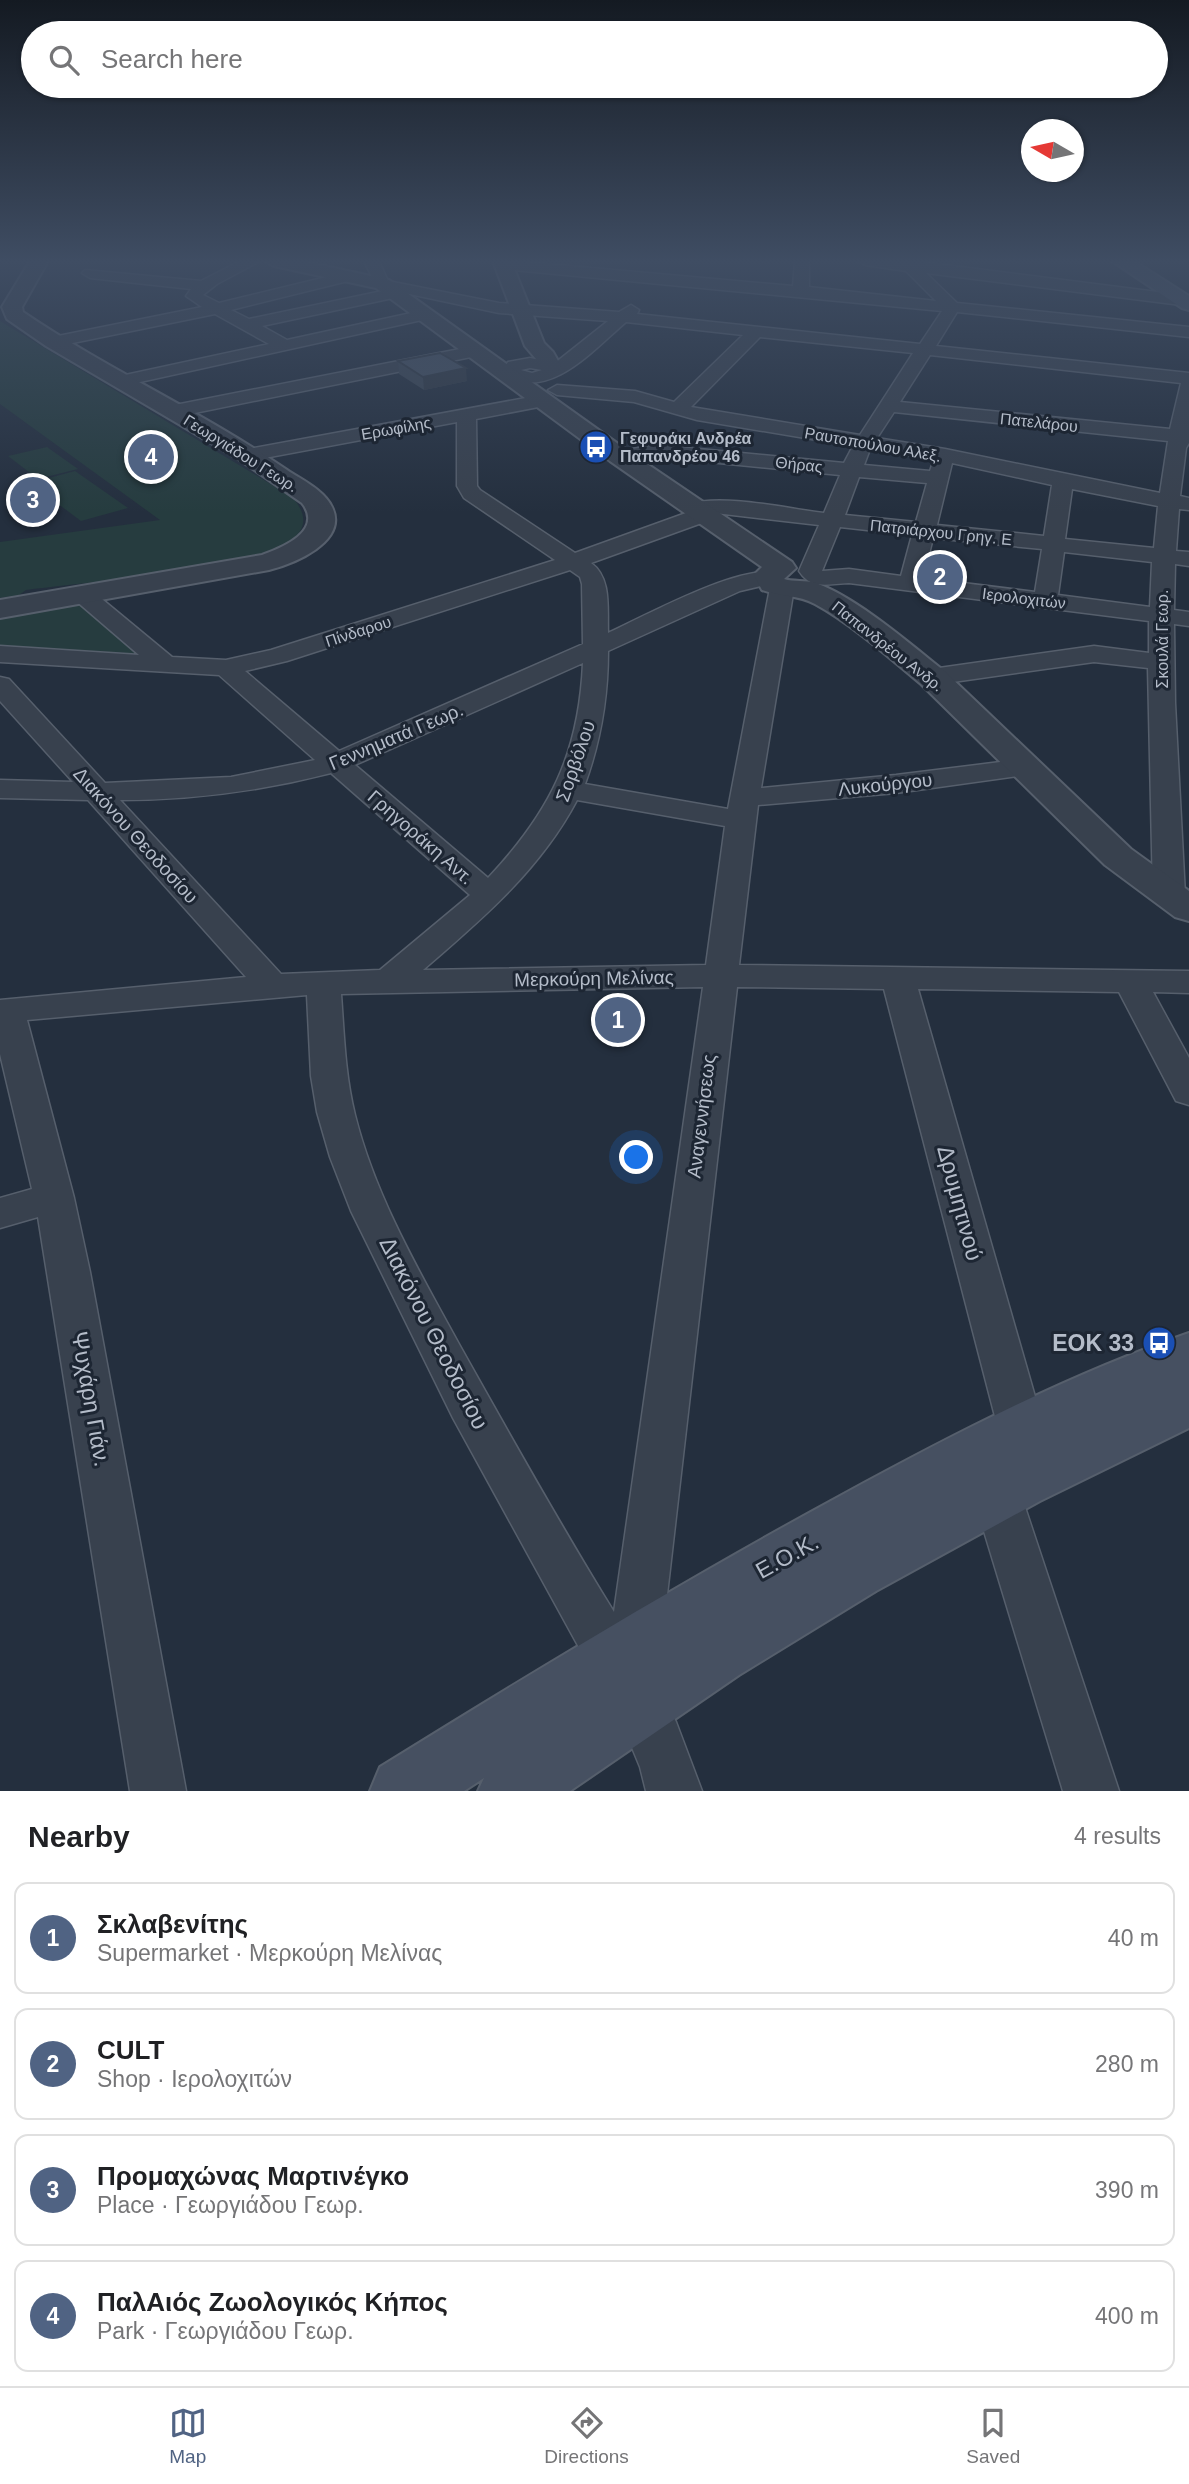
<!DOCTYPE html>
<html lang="en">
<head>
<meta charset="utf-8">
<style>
  :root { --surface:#fff; --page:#f2f2f2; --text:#202124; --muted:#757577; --line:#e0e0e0; --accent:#506383 }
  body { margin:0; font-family:Helvetica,sans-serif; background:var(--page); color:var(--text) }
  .compass { position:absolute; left:1021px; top:119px; width:63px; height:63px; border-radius:50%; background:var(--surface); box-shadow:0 2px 5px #0004; rotate:279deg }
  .you { position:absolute; left:637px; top:1158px; width:24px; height:24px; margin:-18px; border:5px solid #fff; border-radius:50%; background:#1a73e8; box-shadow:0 0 0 10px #1a73e833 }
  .badge { display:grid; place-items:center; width:46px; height:46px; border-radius:50%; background:var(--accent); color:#fff; font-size:23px; font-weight:700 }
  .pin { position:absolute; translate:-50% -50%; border:4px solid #fff; box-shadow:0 2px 7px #0006 }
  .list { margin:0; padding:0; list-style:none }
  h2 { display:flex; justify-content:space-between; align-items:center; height:91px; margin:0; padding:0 28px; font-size:30px }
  h2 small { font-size:23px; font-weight:400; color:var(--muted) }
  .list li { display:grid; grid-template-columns:46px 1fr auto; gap:21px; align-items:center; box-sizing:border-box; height:112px; margin:0 14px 14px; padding:0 14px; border:2px solid var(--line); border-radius:14px }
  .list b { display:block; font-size:26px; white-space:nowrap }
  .list p { margin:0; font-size:23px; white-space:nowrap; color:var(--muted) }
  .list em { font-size:23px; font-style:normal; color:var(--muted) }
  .icon { flex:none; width:38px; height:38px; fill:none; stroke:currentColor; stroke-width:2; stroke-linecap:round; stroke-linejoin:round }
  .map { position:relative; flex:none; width:1189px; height:1791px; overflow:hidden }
  .search { position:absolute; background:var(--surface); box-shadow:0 2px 5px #0004; left:21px; right:21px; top:21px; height:77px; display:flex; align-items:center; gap:18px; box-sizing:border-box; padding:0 24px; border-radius:38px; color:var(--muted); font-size:26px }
  .sheet { height:595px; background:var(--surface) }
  nav { display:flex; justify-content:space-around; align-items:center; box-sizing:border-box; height:98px; border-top:2px solid var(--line); background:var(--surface); font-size:19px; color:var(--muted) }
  nav a { display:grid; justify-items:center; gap:4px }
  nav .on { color:var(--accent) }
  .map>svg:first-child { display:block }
  .green { fill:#263c3f }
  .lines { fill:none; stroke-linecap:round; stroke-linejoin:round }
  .minor-casing { stroke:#565f6c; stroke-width:3 }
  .tertiary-casing { stroke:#565f6c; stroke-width:4 }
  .secondary-casing { stroke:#565f6c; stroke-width:4 }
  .minor { fill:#38414e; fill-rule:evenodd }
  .tertiary { fill:#38414e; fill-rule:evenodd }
  .secondary { fill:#465061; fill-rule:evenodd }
  .wall { fill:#3b4654 }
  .shaded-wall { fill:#303945 }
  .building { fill:#455162; stroke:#303945; stroke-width:2 }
  .labels { text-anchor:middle; stroke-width:6; stroke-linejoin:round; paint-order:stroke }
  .far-street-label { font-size:16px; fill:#b4bcc9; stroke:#1d2633 }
  .far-poi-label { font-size:16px; font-weight:bold; fill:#b4bcc9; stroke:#1d2633; text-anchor:start }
  .street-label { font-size:19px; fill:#b4bcc9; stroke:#1d2633 }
  .near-street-label { font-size:23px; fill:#b4bcc9; stroke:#1d2633 }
  .near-poi-label { font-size:23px; font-weight:bold; fill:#b4bcc9; stroke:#1d2633; text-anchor:end }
</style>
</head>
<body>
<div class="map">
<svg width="1189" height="1791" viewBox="0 0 1189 1791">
  <rect width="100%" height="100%" fill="#242f3e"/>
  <g class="green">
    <path d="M0 321 292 497C304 510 309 525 294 538 258 569 79 583 26 590L19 595 0 598V542L160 520 0 404Z"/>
    <polygon points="47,447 78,469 38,479 8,456"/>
    <polygon points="75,471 128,508 81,521 30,483"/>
    <polygon points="77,601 145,654 0,646 0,614"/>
  </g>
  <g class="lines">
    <defs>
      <g id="minor">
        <path d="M240 261H260L217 284 203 295 219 303 347 272 355 277 352 280 231 310 249 319 387 290 377 287 364 261H379L388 281 499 303 619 312 631 305 639 310 637 314 920 344 942 311 503 269 496 265 499 261H514L793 286 795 261H809V287L936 301 906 271 865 265 858 261H914L1189 296V306L926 273 957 303 1189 327V337L957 312 936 346 1189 373V443L1186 448 1180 496 1189 498V510L1179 509 1176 551 1189 552V566L1175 564 1174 610 1189 612V626L1174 624 1175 703 1185 895 1180 902 1169 904 1158 902 1153 895 1148 668 1094 662 932 685 923 682 919 677 923 672 932 669 1094 646 1149 653V621L849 583C827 584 811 590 799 571L819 525 715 513 712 514 710 520 591 563C612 578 607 609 608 633 643 617 740 564 775 573L779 578 775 583H790L794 588 761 788 896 775 1025 759 1035 761 1039 767 1035 773 1025 775 896 793 758 805 739 965 1189 971V993L1153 992 1189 1058V1105L1176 1101 1119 992 918 989 1044 1428 1037 1442 1021 1448 1005 1442 998 1428 884 989 737 987 661 1647 653 1665 648 1667 676 1722 702 1791H646L640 1767 626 1733 453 1418 351 1211 330 1157 317 1112 311 1076 307 995 27 1020 74 1198 90 1272 186 1791H130L38 1217 0 1228V1198L32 1189 0 1054V1000L246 977 88 800 0 798V780L73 782 0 701V677L9 679 105 783 231 777 315 760 219 675 0 662V646L139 655 75 600 71 595 75 590H91L172 657 226 660 271 650 555 560 464 498 457 486V422L249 461 242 459 239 455 242 451 249 449 542 395 549 397 551 401 549 405 476 419 477 486 480 490 575 553 686 513 683 509 686 504C727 494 783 508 824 513L840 475 658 457 619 462 612 460 609 456 612 452 658 445 844 463 853 446 697 420 634 402 557 395 548 390 557 385 635 391 674 402 743 335 626 322C594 349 551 401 505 376L502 372 508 362 530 358 555 363 608 321 499 313 400 292 393 298 262 326 287 340 425 310 431 312 433 315 431 318 122 386 116 385 113 381 116 377 269 344 215 314 53 347 45 342 53 337 202 307 186 296 191 289 90 278 82 273 85 270 201 281ZM760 337 913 353 860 435 691 407ZM930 355 1181 383 1170 429 900 402ZM530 368 542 370 532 373 521 370ZM894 412 1168 441 1160 493 945 449 877 438ZM870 449 934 459 930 471 864 465ZM952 463 1052 485 1044 536 937 525ZM859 477 927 483 916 522 845 515ZM1072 489 1158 506 1154 548 1065 539ZM840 527 912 535 901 576 849 569 822 571ZM933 538 1042 549 1035 592 923 578ZM1064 552 1152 562 1150 607 1058 595ZM570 570 580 577 582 584 583 644 339 751 245 671 287 661ZM774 583 770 588 728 809 585 784C601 740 608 698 608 651L740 591ZM583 663C579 754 550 812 488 878L355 765ZM331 773 470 895 380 970 281 974 120 800C192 800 261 791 331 773ZM577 800 725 826 706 965 423 970C482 919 540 870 577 800ZM703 987 614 1612C560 1525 510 1435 460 1346 420 1273 375 1196 355 1115 345 1075 344 1034 341 994Z"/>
        <polygon points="475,346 484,351 481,355 175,417 166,411 175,405"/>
        <polygon points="997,1474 1014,1480 1021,1495 1119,1791 1063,1791 973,1495 980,1480"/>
      </g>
      <g id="tertiary">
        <path d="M30 261H48L22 307 23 312C108 370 203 412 287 470 302 480 324 490 332 507 349 542 293 564 269 570L0 618V600L262 555C282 548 324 531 302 503L240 460 46 346 7 319 2 307Z"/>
        <path d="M265 261H302L389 280 628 451 792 562 796 568 784 579C794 582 805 580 816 583 857 598 909 643 943 670L1131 849 1189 891V921L1175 917 1105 865 921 684C890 658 850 623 815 604 799 595 779 596 762 590L754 575 762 567 610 461 376 288 274 266Z"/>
        <polygon points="493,261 511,261 544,343 553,352 561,366 558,371 542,371 536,359 525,346"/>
      </g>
      <g id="secondary">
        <polygon points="1112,261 1134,261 1189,296 1189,310 1182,308"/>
        <path d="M1189 1333V1428L1040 1501 876 1591 739 1675 570 1791H478L484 1778 464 1791H370L380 1767C531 1673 683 1581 840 1496 952 1435 1068 1375 1189 1333Z"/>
      </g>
    </defs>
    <use href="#minor" class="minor-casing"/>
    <use href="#tertiary" class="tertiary-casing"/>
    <use href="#secondary" class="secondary-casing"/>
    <use href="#minor" class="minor"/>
    <use href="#tertiary" class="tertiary"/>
    <use href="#secondary" class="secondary"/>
  </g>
  <polygon class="wall" points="398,361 467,381 424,390 399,374"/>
  <polygon class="shaded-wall" points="466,368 467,381 424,390 423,377"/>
  <polygon class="building" points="440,353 466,368 423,377 398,361"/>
  <linearGradient id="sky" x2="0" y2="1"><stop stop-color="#141a22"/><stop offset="0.51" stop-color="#3f4d63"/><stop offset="1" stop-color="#3f4d63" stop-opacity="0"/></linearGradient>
  <rect width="1189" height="512" fill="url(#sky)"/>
  <defs>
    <symbol id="bus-disc" viewBox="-11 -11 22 22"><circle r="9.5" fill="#1a4fb4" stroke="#1d2633"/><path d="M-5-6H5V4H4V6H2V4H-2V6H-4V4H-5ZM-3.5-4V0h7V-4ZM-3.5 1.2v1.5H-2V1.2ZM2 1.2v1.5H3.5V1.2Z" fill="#fff"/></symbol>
  </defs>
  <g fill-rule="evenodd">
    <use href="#bus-disc" x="577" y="428" width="38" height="38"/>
    <use href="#bus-disc" x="1140" y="1324" width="38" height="38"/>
  </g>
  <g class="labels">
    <g class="far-street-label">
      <text transform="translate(1039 422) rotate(6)" y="6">Πατελάρου</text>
      <text transform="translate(396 428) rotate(-10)" y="6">Ερωφίλης</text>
      <text transform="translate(873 444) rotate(10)" y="6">Ραυτοπούλου Αλεξ.</text>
      <text transform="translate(241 453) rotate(32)" y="6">Γεωργιάδου Γεωρ.</text>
      <text transform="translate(799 464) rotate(6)" y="6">Θήρας</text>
      <text transform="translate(941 532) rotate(6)" y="6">Πατριάρχου Γρηγ. Ε</text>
      <text transform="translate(1024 598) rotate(7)" y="6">Ιερολοχιτών</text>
      <text transform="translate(358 631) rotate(-18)" y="6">Πίνδαρου</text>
      <text transform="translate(1162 639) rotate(-90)" y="6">Σκουλά Γεωρ.</text>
      <text transform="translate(888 646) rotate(38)" y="6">Παπανδρέου Ανδρ.</text>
    </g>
    <g class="far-poi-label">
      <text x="620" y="444">Γεφυράκι Ανδρέα<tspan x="620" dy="18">Παπανδρέου 46</tspan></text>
    </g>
    <g class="street-label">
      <text transform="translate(396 736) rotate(-23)" y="7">Γεννηματά Γεωρ.</text>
      <text transform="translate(575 761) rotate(-71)" y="7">Σορβόλου</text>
      <text transform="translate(885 784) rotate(-6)" y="7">Λυκούργου</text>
      <text transform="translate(136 835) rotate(48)" y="7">Διακόνου Θεοδοσίου</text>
      <text transform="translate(421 837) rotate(41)" y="7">Γρηγοράκη Αντ.</text>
      <text transform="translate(594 978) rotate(-1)" y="7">Μερκούρη Μελίνας</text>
      <text transform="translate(701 1116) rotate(-83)" y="7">Αναγεννήσεως</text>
    </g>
    <g class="near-street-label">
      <text transform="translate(960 1203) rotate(75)" y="8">Δρυμητινού</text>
      <text transform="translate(434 1333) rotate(63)" y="8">Διακόνου Θεοδοσίου</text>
      <text transform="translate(91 1399) rotate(80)" y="8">Ψυχάρη Γιάν.</text>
      <text transform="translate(787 1556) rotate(-29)" y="8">Ε.Ο.Κ.</text>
    </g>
    <g class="near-poi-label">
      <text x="1134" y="1351">ΕΟΚ 33</text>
    </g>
  </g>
</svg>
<svg class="compass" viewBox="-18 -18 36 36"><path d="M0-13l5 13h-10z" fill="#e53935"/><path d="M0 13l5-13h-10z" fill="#757577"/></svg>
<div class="you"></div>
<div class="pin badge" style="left:618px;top:1020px">1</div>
<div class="pin badge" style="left:940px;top:577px">2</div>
<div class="pin badge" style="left:33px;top:500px">3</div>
<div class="pin badge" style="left:151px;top:457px">4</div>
<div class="search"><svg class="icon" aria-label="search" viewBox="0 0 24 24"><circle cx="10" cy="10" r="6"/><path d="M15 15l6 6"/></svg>Search here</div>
</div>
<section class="sheet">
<h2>Nearby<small>4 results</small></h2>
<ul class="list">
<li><span class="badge">1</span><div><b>Σκλαβενίτης</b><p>Supermarket · Μερκούρη Μελίνας</p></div><em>40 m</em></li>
<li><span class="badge">2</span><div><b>CULT</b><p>Shop · Ιερολοχιτών</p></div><em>280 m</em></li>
<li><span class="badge">3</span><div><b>Προμαχώνας Μαρτινέγκο</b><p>Place · Γεωργιάδου Γεωρ.</p></div><em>390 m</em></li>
<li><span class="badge">4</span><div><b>ΠαλΑιός Ζωολογικός Κήπος</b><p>Park · Γεωργιάδου Γεωρ.</p></div><em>400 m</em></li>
</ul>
</section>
<nav>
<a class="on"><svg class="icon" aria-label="map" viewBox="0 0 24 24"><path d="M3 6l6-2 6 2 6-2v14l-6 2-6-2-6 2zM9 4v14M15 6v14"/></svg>Map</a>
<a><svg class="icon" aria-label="directions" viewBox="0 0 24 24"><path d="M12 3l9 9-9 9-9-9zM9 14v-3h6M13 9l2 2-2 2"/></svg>Directions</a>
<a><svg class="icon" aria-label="saved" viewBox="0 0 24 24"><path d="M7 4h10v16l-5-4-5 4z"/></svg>Saved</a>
</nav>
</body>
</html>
